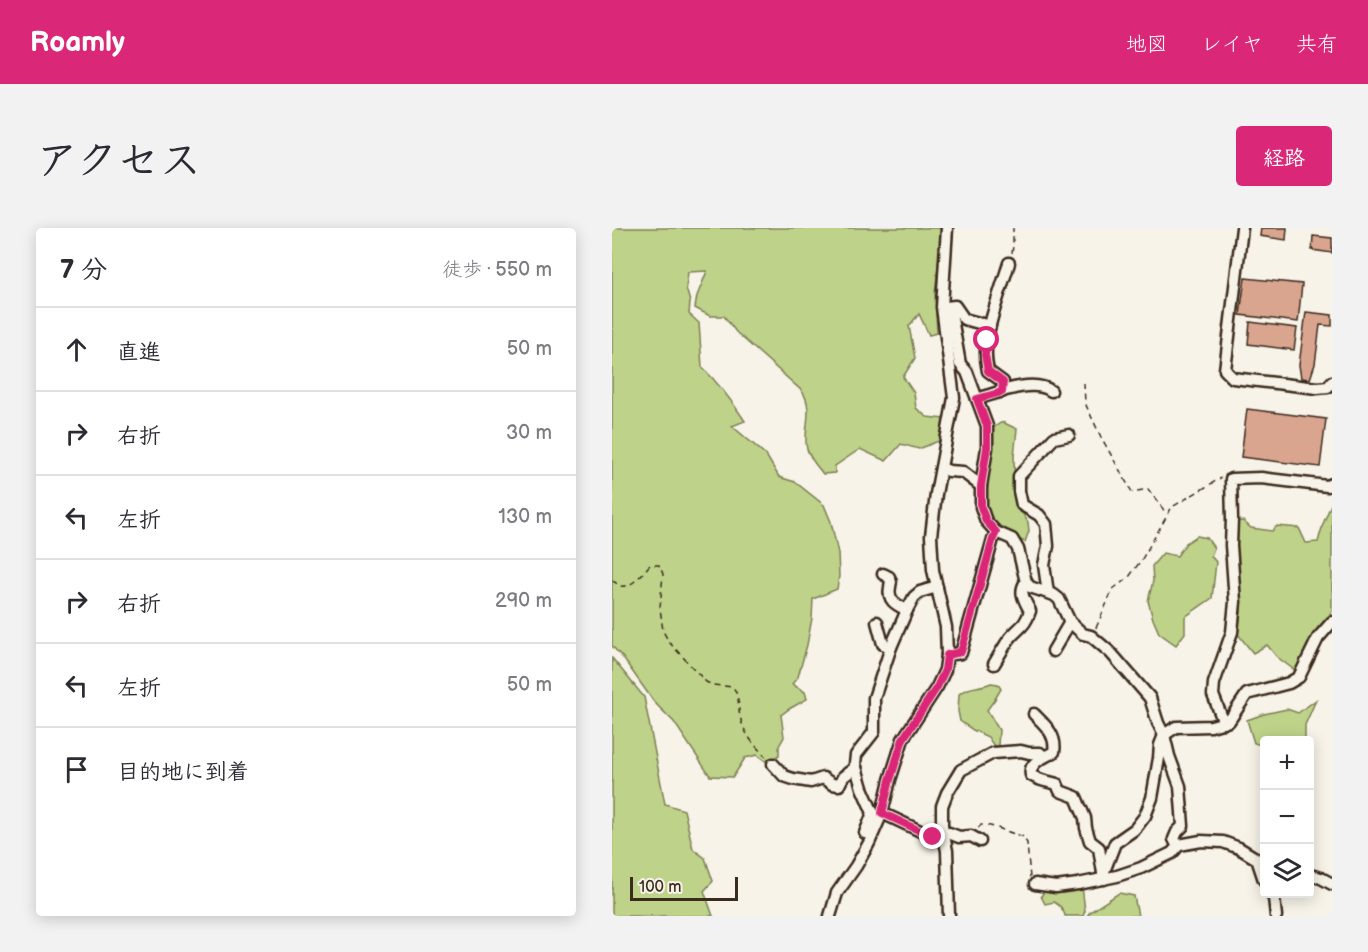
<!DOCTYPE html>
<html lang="ja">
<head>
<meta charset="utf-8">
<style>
  :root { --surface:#fff; --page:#f2f2f3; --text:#2b2b33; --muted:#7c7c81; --line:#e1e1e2; --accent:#db2777 }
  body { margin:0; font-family:"Balsamiq Sans","Klee One",sans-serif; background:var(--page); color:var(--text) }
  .controls { position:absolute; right:18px; bottom:18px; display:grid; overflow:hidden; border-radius:6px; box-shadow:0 3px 15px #0003 }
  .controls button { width:54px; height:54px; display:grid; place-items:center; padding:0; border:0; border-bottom:2px solid var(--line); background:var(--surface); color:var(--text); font:30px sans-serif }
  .scale { position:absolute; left:18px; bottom:15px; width:108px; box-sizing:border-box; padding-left:6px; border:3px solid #3b2a1e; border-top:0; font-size:16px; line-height:21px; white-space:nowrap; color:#3b2a1e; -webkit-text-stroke:4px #f7f3e8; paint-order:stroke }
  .stop { position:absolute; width:18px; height:18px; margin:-14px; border:4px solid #db2777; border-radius:50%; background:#fff }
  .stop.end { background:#db2777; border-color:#fff; box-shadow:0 2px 6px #0008 }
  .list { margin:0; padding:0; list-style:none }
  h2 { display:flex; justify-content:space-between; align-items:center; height:78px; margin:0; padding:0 24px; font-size:26px }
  h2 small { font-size:20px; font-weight:400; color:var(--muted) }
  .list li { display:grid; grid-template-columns:39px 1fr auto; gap:18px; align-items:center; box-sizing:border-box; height:84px; padding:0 24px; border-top:2px solid var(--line) }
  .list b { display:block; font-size:22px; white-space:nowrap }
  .list em { font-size:20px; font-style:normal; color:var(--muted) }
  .icon { flex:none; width:33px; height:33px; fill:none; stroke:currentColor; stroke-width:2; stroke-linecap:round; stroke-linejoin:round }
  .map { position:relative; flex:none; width:720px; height:688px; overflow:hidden; border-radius:6px }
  header { display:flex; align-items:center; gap:36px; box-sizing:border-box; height:84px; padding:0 30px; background:var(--accent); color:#fff }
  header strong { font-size:28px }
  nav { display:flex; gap:33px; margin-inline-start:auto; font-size:21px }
  .intro { display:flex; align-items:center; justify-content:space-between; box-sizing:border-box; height:144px; padding:0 36px }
  h1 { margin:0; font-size:42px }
  .button { padding:15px 27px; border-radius:6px; background:var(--accent); color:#fff; font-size:21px; font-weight:700 }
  main { display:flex; gap:36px; padding:0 36px }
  aside { flex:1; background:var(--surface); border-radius:6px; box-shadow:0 3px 15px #0003 }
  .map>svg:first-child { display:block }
  .green { fill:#bed389; stroke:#7c7e54; stroke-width:1.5 }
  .building { fill:#daa58f; stroke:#3b2a1e; stroke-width:1.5 }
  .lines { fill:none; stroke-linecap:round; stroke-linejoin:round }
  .minor-casing { stroke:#3b2a1e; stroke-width:15 }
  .path { stroke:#3b2a1e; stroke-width:1.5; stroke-dasharray:6 4.5; stroke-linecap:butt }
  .minor { stroke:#f7f3e8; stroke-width:10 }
  .route { stroke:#db2777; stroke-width:8 }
</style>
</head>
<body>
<header>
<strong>Roamly</strong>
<nav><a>地図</a><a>レイヤ</a><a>共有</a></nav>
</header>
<div class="intro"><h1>アクセス</h1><a class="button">経路</a></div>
<main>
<aside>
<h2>7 分<small>徒歩 · 550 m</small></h2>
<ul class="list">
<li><svg class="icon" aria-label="ahead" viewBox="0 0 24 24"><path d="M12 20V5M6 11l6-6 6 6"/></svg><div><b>直進</b></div><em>50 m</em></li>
<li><svg class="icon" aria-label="right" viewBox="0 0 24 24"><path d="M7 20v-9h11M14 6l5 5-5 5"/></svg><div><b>右折</b></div><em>30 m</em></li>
<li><svg class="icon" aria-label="left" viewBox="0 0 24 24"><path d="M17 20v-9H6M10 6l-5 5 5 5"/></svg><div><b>左折</b></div><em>130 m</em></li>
<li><svg class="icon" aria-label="right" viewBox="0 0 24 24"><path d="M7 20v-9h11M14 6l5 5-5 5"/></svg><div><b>右折</b></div><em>290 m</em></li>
<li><svg class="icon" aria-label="left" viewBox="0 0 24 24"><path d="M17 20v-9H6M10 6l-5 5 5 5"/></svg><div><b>左折</b></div><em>50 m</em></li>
<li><svg class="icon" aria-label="arrive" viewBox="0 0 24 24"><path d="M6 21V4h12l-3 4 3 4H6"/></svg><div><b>目的地に到着</b></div></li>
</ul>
</aside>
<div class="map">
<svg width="720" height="688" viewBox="0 0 720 688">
  <rect width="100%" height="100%" fill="#f7f3e8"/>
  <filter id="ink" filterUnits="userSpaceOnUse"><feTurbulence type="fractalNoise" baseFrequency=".0167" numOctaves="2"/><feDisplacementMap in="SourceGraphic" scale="12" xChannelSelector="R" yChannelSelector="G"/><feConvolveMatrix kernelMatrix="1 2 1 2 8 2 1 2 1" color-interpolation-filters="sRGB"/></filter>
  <g filter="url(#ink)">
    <g class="green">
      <path d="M0 0H330L323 66 325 105 317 107 307 86 297 98 303 130 291 149 302 165 304 180 315 189 332 191 329 212 307 221 289 216 274 233 248 221 223 238V245L211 246C205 238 198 231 195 221 190 203 203 182 190 163L124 104 112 88H98L83 80 85 68 95 43 76 44 74 60 78 74 77 86 87 95 90 139C107 156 120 173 133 193L120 198 154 227 167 249 183 254 212 277 219 294 226 325 227 348 225 361 201 371 200 390 195 417 186 449 180 456 193 464 195 471 177 481 169 487 172 509 167 518V527L155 534 145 527 133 530 121 549 98 548 62 494 42 474 11 430 0 418Z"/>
      <path d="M390 194 405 201 402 228 403 273 416 294 417 303 413 314C390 304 381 304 373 278L378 202Z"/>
      <polygon points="720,274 720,382 685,444 665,429 655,417 641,425 621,400 629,385 622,294 631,293 639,300 660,303 665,298 687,300 694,315 706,314 711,296"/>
      <polygon points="585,308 595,310 602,320 599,328 604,334 600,370 573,389 573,405 564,417 547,405 541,391 536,373 541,353 540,338 551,325 565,328 574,315"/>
      <polygon points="0,430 32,469 53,576 72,582 81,621 93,630 101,653 92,663 101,688 0,688"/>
      <path d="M379 455 386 456 389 461 383 471 375 482 387 502 386 518H382L376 509 361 502 348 493 346 483 347 466C355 458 369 460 379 455Z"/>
      <polygon points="704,472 693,497 693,512 652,512 652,518 642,515 635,492 652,486 675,481 686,485"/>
      <polygon points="470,658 473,683 471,688 453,688 453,687 449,679 442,674 433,676 429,668 432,664"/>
      <polygon points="507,665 522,668 526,688 475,688 478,684"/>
    </g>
    <g class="building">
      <polygon points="649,0 675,0 674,12 648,8"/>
      <polygon points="701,8 720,10 720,25 700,22"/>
      <polygon points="633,50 690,56 686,94 628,87"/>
      <polygon points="694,84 720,87 720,98 708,97 703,136 698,151 689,150 687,137"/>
      <polygon points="638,94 685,100 682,122 636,116"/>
      <polygon points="635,181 714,191 708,239 629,229"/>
    </g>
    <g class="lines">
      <defs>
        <g id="minor">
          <polyline points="630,0 613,142 621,150 705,160 716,159 720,154"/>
          <polyline points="334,79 343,78 352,91 378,98"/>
          <polyline points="338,79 348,136 355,144 375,198 375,220 369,258 369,279 374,293 384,304"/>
          <path d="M390 164 391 154 376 143C375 138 374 133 374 128 372 105 390 59 397 35"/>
          <path d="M365 171C385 165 421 150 439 163"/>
          <polyline points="329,240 337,243 351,244 369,258"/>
          <path d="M271 346 277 349C280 357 279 351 278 359 275 373 285 377 295 382"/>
          <polyline points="436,365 432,337 436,318 434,296 427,287 410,277 407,263 407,248 442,210 457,207"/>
          <polyline points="265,394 271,416 279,419"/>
          <polyline points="441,423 458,394"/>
          <polyline points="335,427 349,425 381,311 384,304 400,311 406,321 414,354 418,359 442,367 447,371 458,394 471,406 479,408 499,425 538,470 546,495 552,507 557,528 568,558 571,598 565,604 562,611 564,615 567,617"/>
          <path d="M382 436C387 428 392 418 398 410 407 399 413 399 418 383 413 373 406 364 414 354"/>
          <path d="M422 486C433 497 445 507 442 524 432 529 416 535 419 547 427 553 435 553 445 556L448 563 464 569 473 590 474 600 478 613 487 620 491 645"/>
          <polyline points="612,495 601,467 602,455 620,404 623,374 619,317 620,291 619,251 649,250 715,258 720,256"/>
          <polyline points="161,536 172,548 181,551 199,554 211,550 220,556 227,557 231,549 244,539"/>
          <polyline points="270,585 321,609 337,605 347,609 359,608 368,613"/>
          <polyline points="253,605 261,585 250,560 243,536 244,527 262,504 262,470 279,419 295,382 302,369 308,364 325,359"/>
          <polyline points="698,647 709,650 720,656"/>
          <polyline points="492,651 491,646 503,615 523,601 533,588 540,570 547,530 548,517 552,507 564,499 599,498 617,493 635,466 677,455 687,449 706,410 720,394"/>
          <polyline points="423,656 444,659 466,656 505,648 529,640 560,625 567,617 589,613 611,614 627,620 645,631 652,652"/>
          <polyline points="659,666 662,670 664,688"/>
          <polyline points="218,688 225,665 244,638 257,615 270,585 278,552 291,511 325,459 333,442 335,427 334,399 321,342 319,308 324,266 342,170 330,79 335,0"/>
          <polyline points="337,688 335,623 330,597 330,578 335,565 349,542 381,525 409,523 417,525 428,525 432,529"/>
        </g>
      </defs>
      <use href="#minor" class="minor-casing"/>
      <g class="path">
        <polyline points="400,25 401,18 401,0"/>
        <polyline points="472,155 473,175 489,209 520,264 536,261 554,285"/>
        <path d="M0 352C1 353 8 358 9 358 21 360 31 344 38 337H47L51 346 48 380 51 403 57 414 94 454 101 457 121 459C129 471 125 480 129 492 133 507 143 518 154 529"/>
        <polyline points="484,400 501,361 517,349 530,331 560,279 609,250"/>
        <path d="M366 600 369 597C383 597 396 605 410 608L415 615 418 650"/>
      </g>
      <use href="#minor" class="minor"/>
    </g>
  </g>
  <g class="lines" filter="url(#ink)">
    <polyline class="route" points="321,609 270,585 278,552 291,511 325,459 333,442 335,427 349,424 381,311 384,304 374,293 369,279 369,258 375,220 375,198 365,171 390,164 391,154 376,143 373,127 375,112"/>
  </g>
</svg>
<div class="controls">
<button>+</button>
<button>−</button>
<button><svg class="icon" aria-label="layers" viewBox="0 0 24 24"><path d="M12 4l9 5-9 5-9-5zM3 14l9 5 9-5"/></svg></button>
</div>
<div class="scale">100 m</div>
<div class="stop" style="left:375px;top:112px"></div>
<div class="stop end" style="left:321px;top:609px"></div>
</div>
</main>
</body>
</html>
